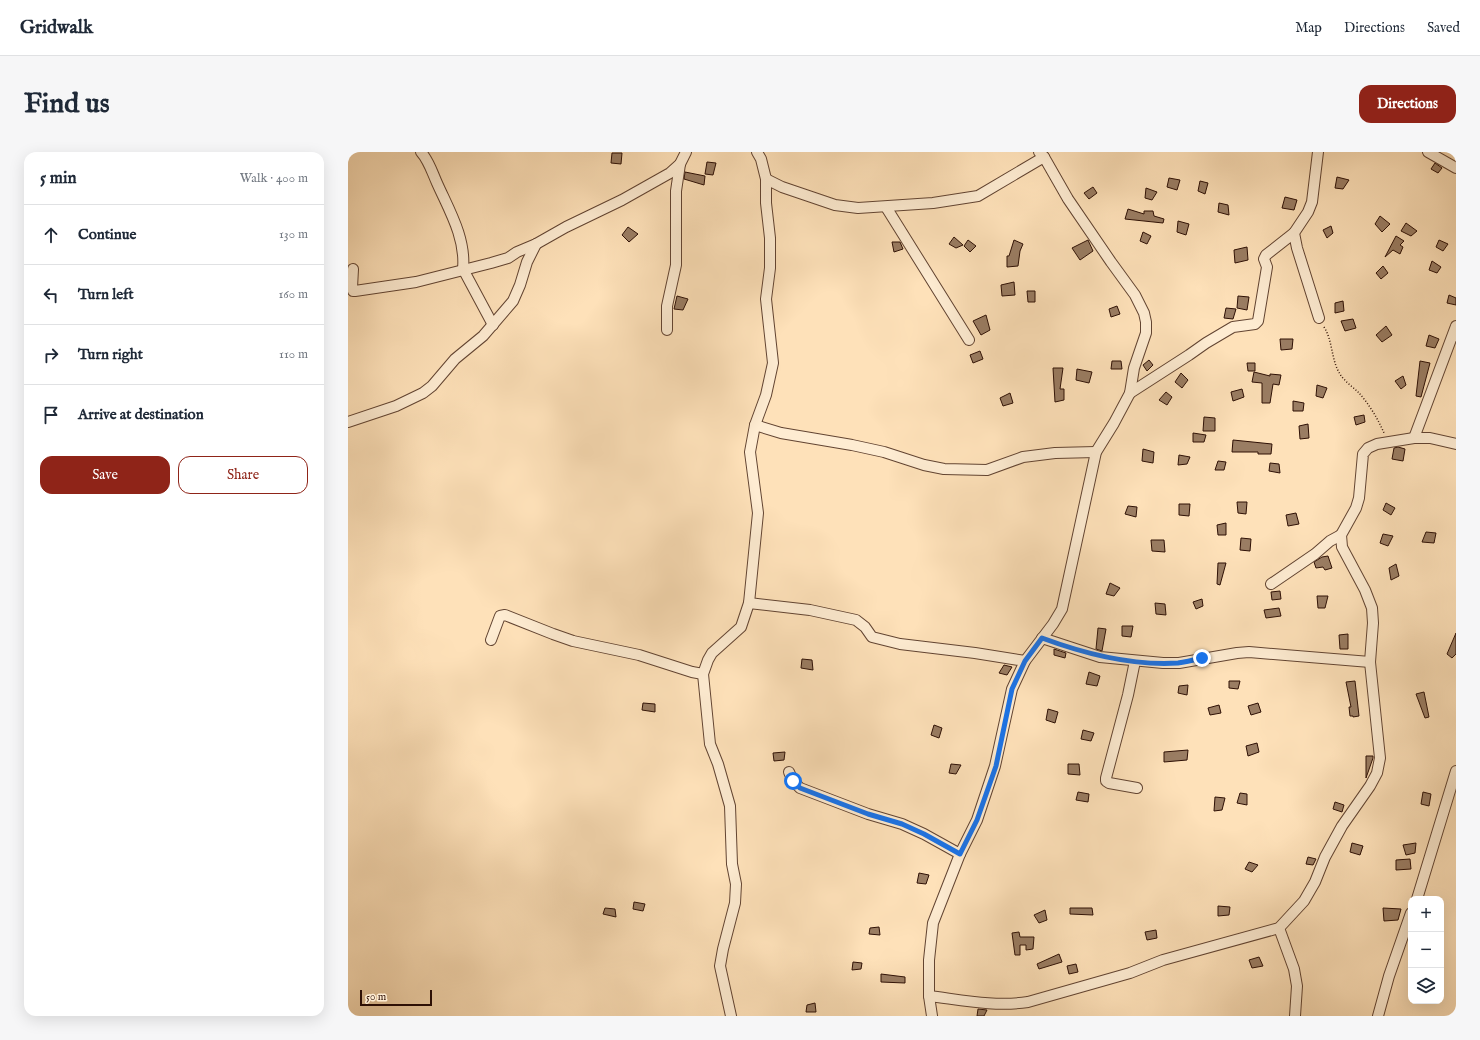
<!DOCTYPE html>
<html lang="en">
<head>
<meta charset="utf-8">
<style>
  :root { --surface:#fff; --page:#f6f6f7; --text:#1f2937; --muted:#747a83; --line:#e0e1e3; --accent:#8f2418 }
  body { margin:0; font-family:"IM FELL English",serif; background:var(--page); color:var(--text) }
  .controls { position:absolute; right:12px; bottom:12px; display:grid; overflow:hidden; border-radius:8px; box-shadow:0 4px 16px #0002 }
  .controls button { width:36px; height:36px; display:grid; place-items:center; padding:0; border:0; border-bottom:1px solid var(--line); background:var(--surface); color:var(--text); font:20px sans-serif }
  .scale { position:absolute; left:12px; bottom:10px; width:72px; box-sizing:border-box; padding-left:4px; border:2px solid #2e1005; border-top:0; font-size:11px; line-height:14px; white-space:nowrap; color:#2e1005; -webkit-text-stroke:3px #feecd2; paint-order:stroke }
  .stop { position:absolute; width:12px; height:12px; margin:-9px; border:3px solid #1a73e8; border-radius:50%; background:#fff }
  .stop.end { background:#1a73e8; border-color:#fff; box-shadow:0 1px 4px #0008 }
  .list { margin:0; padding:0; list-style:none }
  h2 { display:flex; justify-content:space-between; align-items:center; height:52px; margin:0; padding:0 16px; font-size:17px }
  h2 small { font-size:13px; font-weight:400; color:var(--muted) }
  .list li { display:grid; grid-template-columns:26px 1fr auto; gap:12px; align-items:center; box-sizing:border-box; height:60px; padding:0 16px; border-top:1px solid var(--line) }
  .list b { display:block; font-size:15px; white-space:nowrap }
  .list em { font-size:13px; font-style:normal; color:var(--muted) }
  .actions { display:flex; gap:8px; padding:12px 16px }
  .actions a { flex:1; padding:9px 0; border:1px solid var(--accent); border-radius:12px; text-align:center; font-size:14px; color:var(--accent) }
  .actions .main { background:var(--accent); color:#fff }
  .icon { flex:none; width:22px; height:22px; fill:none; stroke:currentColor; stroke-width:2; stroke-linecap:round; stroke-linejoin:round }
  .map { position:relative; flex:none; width:1108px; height:864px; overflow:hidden; border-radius:12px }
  header { display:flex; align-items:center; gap:24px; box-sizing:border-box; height:56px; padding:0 20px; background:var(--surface); border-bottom:1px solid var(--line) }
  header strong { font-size:19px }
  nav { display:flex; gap:22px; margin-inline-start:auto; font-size:14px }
  .intro { display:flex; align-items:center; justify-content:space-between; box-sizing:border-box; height:96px; padding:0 24px }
  h1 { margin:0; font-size:28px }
  .button { padding:10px 18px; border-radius:12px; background:var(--accent); color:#fff; font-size:14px; font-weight:700 }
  main { display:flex; gap:24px; padding:0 24px }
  aside { flex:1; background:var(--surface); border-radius:12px; box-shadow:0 4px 16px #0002 }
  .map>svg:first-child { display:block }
  .building { fill:#9a7d63; stroke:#2e1005 }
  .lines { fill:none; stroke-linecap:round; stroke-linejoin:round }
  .minor-casing { stroke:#624432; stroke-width:12 }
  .path { stroke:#2e1005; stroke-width:1.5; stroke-dasharray:1 2; stroke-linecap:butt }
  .minor { stroke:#feecd2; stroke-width:10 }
  .route { stroke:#1a73e8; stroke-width:5 }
</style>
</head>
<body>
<header>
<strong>Gridwalk</strong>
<nav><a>Map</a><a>Directions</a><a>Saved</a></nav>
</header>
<div class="intro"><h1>Find us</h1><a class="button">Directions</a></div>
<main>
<aside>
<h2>5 min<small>Walk · 400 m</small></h2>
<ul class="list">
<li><svg class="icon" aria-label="ahead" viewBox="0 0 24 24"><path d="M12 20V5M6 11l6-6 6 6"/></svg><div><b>Continue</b></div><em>130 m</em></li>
<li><svg class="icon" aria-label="left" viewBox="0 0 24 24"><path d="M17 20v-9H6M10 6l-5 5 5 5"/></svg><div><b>Turn left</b></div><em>160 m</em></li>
<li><svg class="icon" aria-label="right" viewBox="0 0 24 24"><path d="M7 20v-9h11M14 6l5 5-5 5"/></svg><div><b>Turn right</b></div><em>110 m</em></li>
<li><svg class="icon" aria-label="arrive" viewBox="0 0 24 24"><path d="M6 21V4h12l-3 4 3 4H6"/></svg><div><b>Arrive at destination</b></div></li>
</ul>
<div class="actions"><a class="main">Save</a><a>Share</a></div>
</aside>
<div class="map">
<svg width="1108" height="864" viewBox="0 0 1108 864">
  <rect width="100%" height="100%" fill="#fee1b9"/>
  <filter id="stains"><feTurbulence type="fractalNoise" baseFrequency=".005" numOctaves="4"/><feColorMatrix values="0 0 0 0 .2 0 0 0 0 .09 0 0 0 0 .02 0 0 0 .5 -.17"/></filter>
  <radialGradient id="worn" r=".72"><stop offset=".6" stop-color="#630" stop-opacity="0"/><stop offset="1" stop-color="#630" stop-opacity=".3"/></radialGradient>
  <g class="building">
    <polygon points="264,1 274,1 273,12 263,11"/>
    <polygon points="359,10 368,11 365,23 357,22"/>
    <polygon points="1087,11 1094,16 1090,21 1083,17"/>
    <polygon points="337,20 357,24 356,33 336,27"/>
    <polygon points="989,25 1001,28 995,37 987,36"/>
    <polygon points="821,26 832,28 829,38 819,35"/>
    <polygon points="852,29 860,31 857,42 850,39"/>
    <polygon points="745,35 749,41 741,47 736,41"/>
    <polygon points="798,36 809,40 804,48 797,46"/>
    <polygon points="937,45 949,48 946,58 934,56"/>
    <polygon points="871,51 880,53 881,63 870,60"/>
    <polygon points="780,57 796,62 796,59 805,59 806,64 816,67 815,71 777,67"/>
    <polygon points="1032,64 1042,72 1034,80 1027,72"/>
    <polygon points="830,69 841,72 838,83 829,80"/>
    <polygon points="1058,71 1069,79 1063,84 1053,79"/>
    <polygon points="983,74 985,81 979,86 975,78"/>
    <polygon points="280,75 290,82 281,90 274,83"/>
    <polygon points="795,80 803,84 799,92 792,89"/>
    <polygon points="1048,84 1056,89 1052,93 1055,95 1052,102 1045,98 1037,105"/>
    <polygon points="606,85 615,93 608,96 601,92"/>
    <polygon points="620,88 628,94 622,100 616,94"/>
    <polygon points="666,88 675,92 672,99 670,114 659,115 659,104 661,104"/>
    <polygon points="740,88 745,99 732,108 724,96"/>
    <polygon points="1091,88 1100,92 1095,99 1088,95"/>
    <polygon points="544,90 552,90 555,97 546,100"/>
    <polygon points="899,95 900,108 887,111 886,98"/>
    <polygon points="1084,109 1093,115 1089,121 1081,118"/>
    <polygon points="1035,114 1040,121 1033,127 1028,121"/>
    <polygon points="666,130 667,143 654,144 653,133"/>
    <polygon points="679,139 687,139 687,150 680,150"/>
    <polygon points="1101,143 1108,146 1108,153 1099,151"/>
    <polygon points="329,144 340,147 335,158 326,157"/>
    <polygon points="890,144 901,145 899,158 889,156"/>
    <polygon points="995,149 996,159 987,161 987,151"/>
    <polygon points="769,154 772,162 763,165 761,157"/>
    <polygon points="878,156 888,157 885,167 876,166"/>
    <polygon points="638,163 642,178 633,183 625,169"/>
    <polygon points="1005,167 1008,176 997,179 993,169"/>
    <polygon points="1038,174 1044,183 1034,190 1028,183"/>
    <polygon points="1081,183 1091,187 1087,196 1078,194"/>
    <polygon points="932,187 945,187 944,197 933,198"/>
    <polygon points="632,199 635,207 625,211 622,203"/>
    <polygon points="801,208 805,213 799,219 795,213"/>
    <polygon points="764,209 773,209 774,217 763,217"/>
    <polygon points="1072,209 1082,211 1073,245 1068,244"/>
    <polygon points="899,211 907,211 907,219 900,219"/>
    <polygon points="705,216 715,216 712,237 716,237 716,248 707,250"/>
    <polygon points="729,217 744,220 741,231 728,228"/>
    <polygon points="906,220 922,224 922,222 933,223 931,233 925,232 922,251 914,251 914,231 904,230"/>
    <polygon points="833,221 840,228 834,236 827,230"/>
    <polygon points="1055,224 1058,233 1053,237 1047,229"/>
    <polygon points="969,233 979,236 975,246 968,244"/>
    <polygon points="894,237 896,245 885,249 883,240"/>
    <polygon points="818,240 824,245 819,253 811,248"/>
    <polygon points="662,241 665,251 655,254 652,246"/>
    <polygon points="945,249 956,251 955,259 945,259"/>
    <polygon points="1016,263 1017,270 1008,273 1006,265"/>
    <polygon points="856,265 867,266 867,279 855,279"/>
    <polygon points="960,272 961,286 952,287 951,274"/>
    <polygon points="845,281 858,283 856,290 845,290"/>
    <polygon points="885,288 924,292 923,302 910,302 910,300 884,300"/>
    <polygon points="1050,295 1057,297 1055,309 1044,307 1046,296"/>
    <polygon points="795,297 806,300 805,311 794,309"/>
    <polygon points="831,303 842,305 839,312 830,313"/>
    <polygon points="870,309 878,310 876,318 867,318"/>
    <polygon points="922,311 931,312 932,321 921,319"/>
    <polygon points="889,350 899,350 898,362 890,361"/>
    <polygon points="1038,351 1047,356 1043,363 1035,358"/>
    <polygon points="831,352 842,352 841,364 831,363"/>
    <polygon points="780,354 789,355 788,365 777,362"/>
    <polygon points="948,361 951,372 940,374 938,363"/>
    <polygon points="878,371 878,383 870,383 869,373"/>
    <polygon points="1078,380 1088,381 1086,391 1074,390"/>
    <polygon points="1035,382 1045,384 1040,394 1032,391"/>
    <polygon points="893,386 903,387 902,399 892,398"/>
    <polygon points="803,388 816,388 817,400 804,399"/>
    <polygon points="980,404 984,416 977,418 975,415 968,416 966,410 974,405"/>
    <polygon points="870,411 878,411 872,433 869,432"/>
    <polygon points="1048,412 1051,424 1043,428 1041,416"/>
    <polygon points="762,431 772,436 766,444 758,442"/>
    <polygon points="932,439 933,447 924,448 923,440"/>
    <polygon points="969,444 980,444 977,456 970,456"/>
    <polygon points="854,447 855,454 848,457 845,450"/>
    <polygon points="807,451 817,452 818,463 808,462"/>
    <polygon points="931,456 933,464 918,466 916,458"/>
    <polygon points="774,474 785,474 783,485 774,484"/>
    <polygon points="750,476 758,477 754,499 748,497"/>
    <polygon points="1108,481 1108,502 1104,506 1099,502"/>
    <polygon points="1000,482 1000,497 992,497 991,483"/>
    <polygon points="706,497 718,501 717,506 706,503"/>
    <polygon points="454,507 464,508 465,518 453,516"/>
    <polygon points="656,513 664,515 659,523 651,521"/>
    <polygon points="741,520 752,524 749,534 738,532"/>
    <polygon points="881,529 892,529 890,537 881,536"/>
    <polygon points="1007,529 1011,564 1005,565 1005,564 1002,564 1001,555 1003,555 998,530"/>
    <polygon points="840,533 839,543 830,541 831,534"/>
    <polygon points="1076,540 1081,565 1077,566 1068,542"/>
    <polygon points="295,551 307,552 307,560 294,558"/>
    <polygon points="910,551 913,560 903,563 900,554"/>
    <polygon points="871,553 873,561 862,563 860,556"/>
    <polygon points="700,557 710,560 707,571 698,568"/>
    <polygon points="586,573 594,576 591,586 583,583"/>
    <polygon points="735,578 746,581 743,589 733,587"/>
    <polygon points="909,591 911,600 900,604 898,594"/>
    <polygon points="840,598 839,608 816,610 816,600"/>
    <polygon points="437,600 436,608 426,609 425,601"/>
    <polygon points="1018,604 1025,604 1025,606 1018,626"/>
    <polygon points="603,612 613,613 608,622 601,621"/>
    <polygon points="720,612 731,612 732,623 720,622"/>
    <polygon points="730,640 741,642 740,650 728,648"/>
    <polygon points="1075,640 1083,642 1081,654 1073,652"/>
    <polygon points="892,641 899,642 899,653 889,651"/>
    <polygon points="867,645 877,646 874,658 866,659"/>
    <polygon points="987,650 996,653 994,660 985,657"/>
    <polygon points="1004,691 1015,694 1012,703 1002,700"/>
    <polygon points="1068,691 1067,701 1058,703 1055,693"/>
    <polygon points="960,705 968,707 965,713 958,712"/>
    <polygon points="1062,707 1063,717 1048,718 1048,708"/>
    <polygon points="901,710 910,713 904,720 897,717"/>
    <polygon points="571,721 581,723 578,732 569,731"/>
    <polygon points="286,750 297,752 295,759 285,757"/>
    <polygon points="870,754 882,755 881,763 870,764"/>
    <polygon points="257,756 267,757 268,765 255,762"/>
    <polygon points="722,756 744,756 745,763 722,762"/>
    <polygon points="1035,756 1053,757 1050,768 1036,769"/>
    <polygon points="697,758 699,768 691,771 686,763"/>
    <polygon points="531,775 532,783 521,782 522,776"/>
    <polygon points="808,778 809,786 799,788 797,780"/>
    <polygon points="671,780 672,785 686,785 685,797 678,798 678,793 672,793 672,803 667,803 664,781"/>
    <polygon points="711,802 714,810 691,817 689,812"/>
    <polygon points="911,805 915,814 904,816 901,808"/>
    <polygon points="505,810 514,811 513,817 504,818"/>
    <polygon points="728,812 730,820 721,822 719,814"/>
    <polygon points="533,822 557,825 557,831 533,830"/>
    <polygon points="467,851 468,860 458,860 459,853"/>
    <polygon points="630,857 639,858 636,864 629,864"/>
  </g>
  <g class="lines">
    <defs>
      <g id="minor">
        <path d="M73 0C81 9 84 20 89 31 101 58 118 86 115 117L145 173"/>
        <polyline points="970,0 964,50 960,60 946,81 949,96 971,166"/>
        <polyline points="1080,0 1108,16"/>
        <polyline points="418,27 434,35 487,53 510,56 585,51 630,44 696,5"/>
        <polyline points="538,55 621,188"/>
        <polyline points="5,117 4,136 5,139 7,139 68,130 143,111 160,106 169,100 188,92 218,75 274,48 322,21 332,12 338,0"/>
        <polyline points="319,178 319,154 328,113 328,39 332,12"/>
        <polyline points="782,241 841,203 858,191 885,175 907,172 910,169 919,115 916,107 918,103 946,81"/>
        <polyline points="0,270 48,254 75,241 84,234 107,207 135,184 165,149 172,133 179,110 188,92"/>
        <polyline points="407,273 433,281 504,293 536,300 576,313 596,317 639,318 675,305 707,301 748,300"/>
        <polyline points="1066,286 1108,174"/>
        <polyline points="923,432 967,402 982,389 993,383"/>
        <polyline points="401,451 462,458 508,468 517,475 524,485 552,492 627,501 677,509"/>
        <polyline points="694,486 752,505 815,511 831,511 889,501 901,500 1022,510"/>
        <polyline points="143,488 152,464 157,463 205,482 225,489 291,503 344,520 355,522"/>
        <polyline points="787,509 780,543 758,626 758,629 761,631 789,636"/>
        <polyline points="441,620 445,629 452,636 520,662 554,672 576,682 612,702"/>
        <polyline points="1069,747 1108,619"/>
        <polyline points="931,776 946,817 949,834 947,864"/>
        <path d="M581 844C614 848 647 855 680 850L782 821 815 808 931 776 956 749 967 730 977 705 994 674 1022 634 1029 621 1032 606 1022 510 1025 471 1024 456 1017 438 994 395 993 383 1008 356 1011 346 1015 302 1020 296 1029 292 1066 286H1082L1108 292"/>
        <polyline points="383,864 372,814 375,797 387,751 388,732 384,712 382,654 370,612 362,592 355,522 360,508 364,501 393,475 401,451 410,361 402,300 407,273 418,243 425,211 418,147 422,116 422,86 418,51 418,27 413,7 409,0"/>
        <polyline points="584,864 581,844 581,808 585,771 612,702 629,668 647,614 664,537 677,509 705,472 714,457 748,300 766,271 782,241 786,216 798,181 798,170 796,161 787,143 763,110 720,47 696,5 691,0"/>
        <polyline points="1030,864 1041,824 1063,761"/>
      </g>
    </defs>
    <use href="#minor" class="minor-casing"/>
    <path class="path" d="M976 175C985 189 983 208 992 222 996 229 1005 235 1011 241 1021 252 1030 267 1036 281"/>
    <use href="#minor" class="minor"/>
  </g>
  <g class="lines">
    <path class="route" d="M445 629 452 636 520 662 554 672 576 682 612 702 629 668 648 614 664 537 677 509 694 486C737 502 784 514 830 511 838 510 846 508 854 506"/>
  </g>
  <rect width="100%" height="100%" filter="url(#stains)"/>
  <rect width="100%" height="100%" fill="url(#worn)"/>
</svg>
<div class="controls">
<button>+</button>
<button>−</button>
<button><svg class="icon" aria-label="layers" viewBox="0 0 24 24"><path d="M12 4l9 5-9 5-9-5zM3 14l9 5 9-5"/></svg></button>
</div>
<div class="scale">50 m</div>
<div class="stop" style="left:445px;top:629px"></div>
<div class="stop end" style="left:854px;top:506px"></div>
</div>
</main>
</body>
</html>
